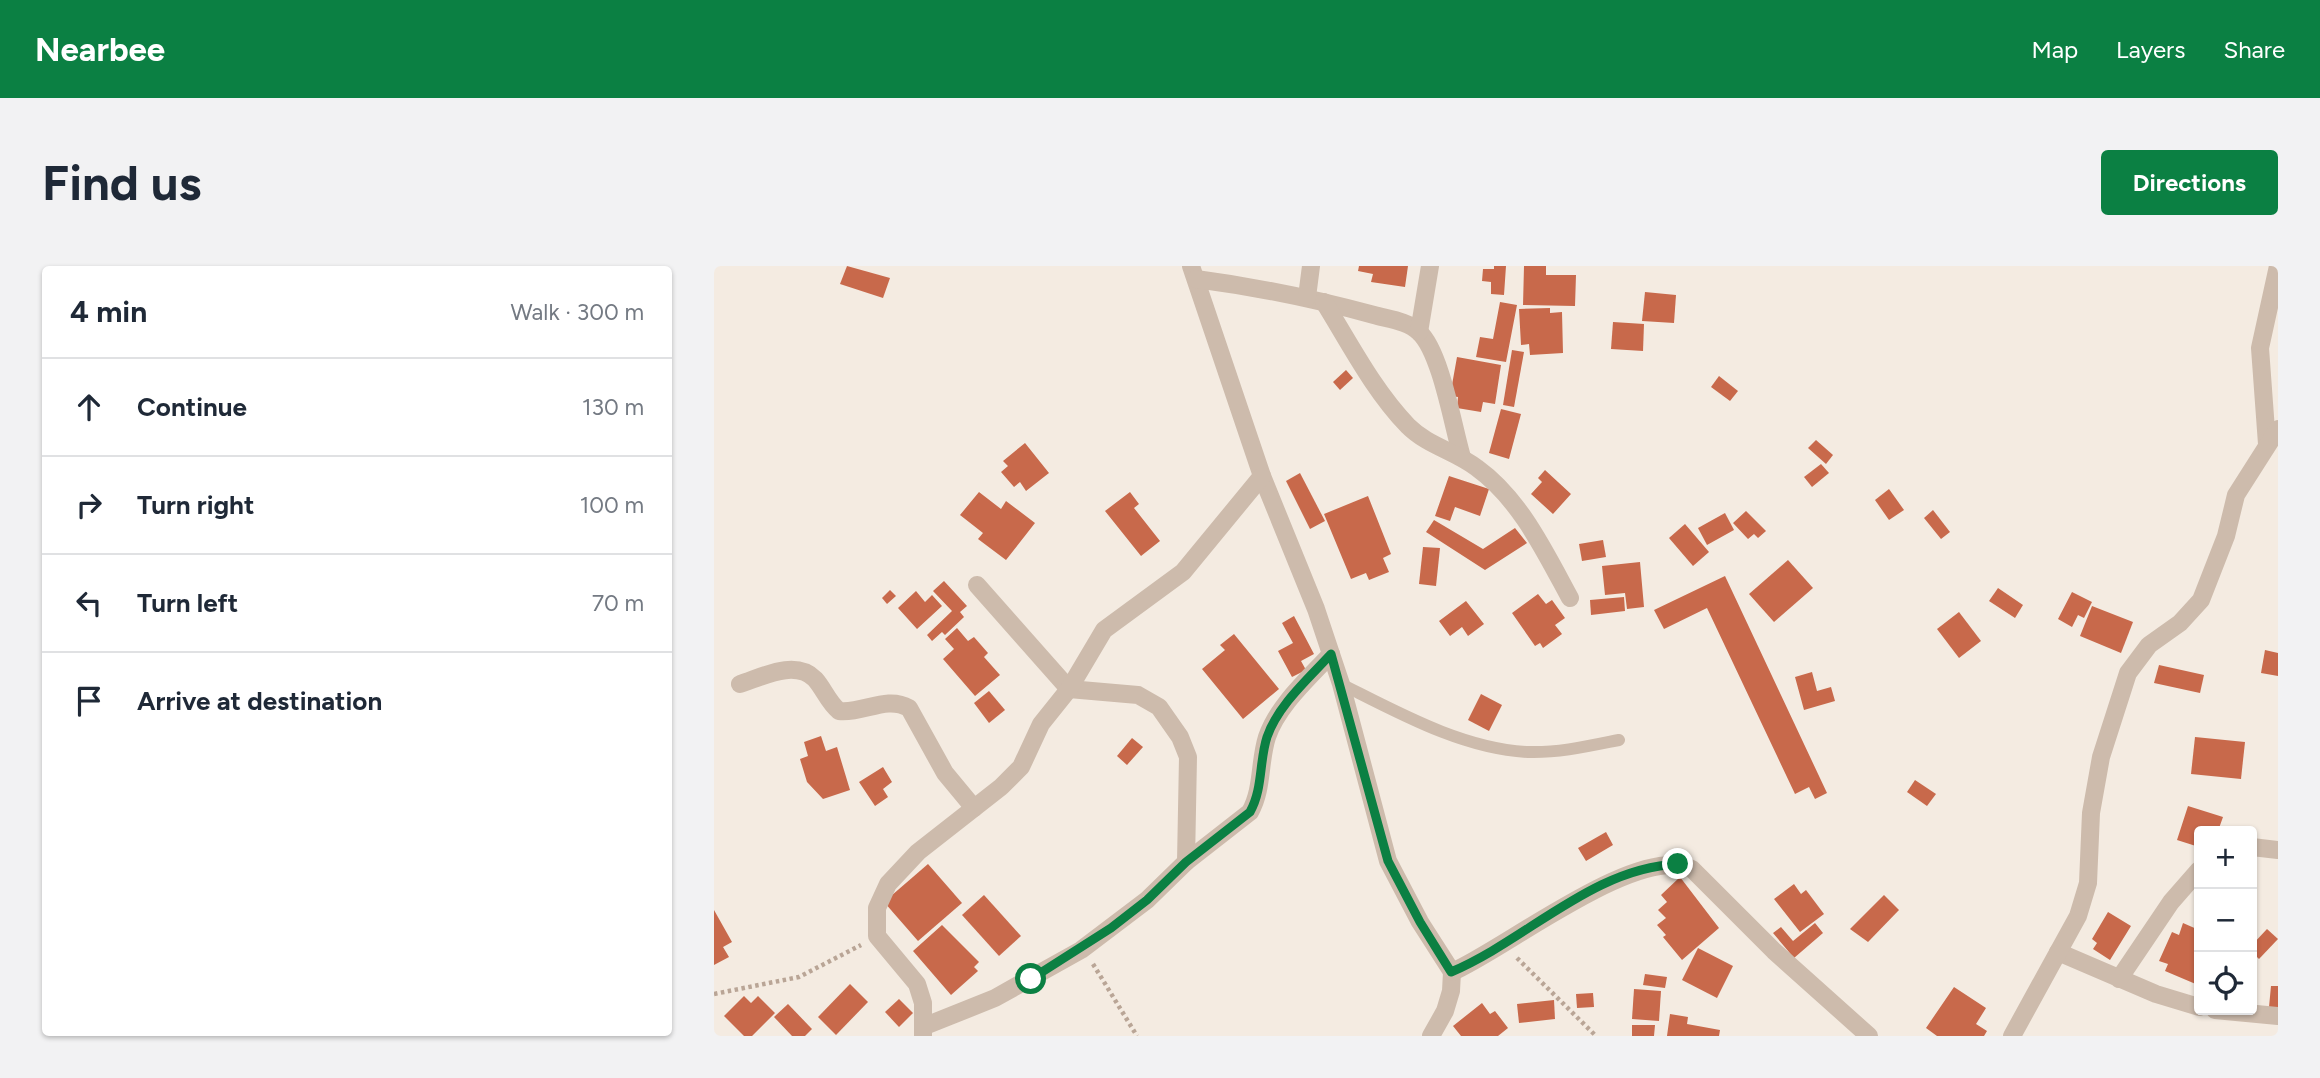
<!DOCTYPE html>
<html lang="en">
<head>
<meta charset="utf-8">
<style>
  :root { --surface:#fff; --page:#f2f2f3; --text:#1f2937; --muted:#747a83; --line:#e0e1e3; --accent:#0b8043 }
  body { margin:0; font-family:Figtree,sans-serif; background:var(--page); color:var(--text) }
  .controls { position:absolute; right:21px; bottom:21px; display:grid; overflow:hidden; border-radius:7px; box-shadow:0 2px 5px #0004 }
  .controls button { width:63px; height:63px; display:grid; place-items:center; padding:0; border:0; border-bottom:2px solid var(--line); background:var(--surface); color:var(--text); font:35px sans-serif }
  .stop { position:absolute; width:21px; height:21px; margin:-16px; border:5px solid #0b8043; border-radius:50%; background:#fff }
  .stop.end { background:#0b8043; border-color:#fff; box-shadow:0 2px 7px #0008 }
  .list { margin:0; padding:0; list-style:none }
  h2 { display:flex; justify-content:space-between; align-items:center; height:91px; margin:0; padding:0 28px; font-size:30px }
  h2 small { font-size:23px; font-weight:400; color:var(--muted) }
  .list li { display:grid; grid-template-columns:46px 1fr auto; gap:21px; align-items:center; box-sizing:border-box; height:98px; padding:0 28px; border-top:2px solid var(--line) }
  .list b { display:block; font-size:26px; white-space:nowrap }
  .list em { font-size:23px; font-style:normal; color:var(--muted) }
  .icon { flex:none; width:38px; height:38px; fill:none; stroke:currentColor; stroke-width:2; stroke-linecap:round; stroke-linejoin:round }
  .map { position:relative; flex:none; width:1564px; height:770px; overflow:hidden; border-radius:7px }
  header { display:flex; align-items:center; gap:42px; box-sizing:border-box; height:98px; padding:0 35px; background:var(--accent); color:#fff }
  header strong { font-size:33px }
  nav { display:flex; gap:38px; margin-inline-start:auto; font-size:24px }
  .intro { display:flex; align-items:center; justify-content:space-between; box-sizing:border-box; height:168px; padding:0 42px }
  h1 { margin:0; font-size:49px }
  .button { padding:18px 32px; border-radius:7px; background:var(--accent); color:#fff; font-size:24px; font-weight:700 }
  main { display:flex; gap:42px; padding:0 42px }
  aside { flex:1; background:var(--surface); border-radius:7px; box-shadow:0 2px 5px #0004 }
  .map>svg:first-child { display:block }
  .building { fill:#c8694b }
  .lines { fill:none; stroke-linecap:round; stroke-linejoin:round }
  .path { stroke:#b9a596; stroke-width:4.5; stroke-dasharray:3.5 3.5; stroke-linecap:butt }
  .service { stroke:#cdbbac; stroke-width:12 }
  .minor { stroke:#cdbbac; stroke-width:18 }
  .route { stroke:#0b8043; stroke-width:9 }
</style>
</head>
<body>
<header>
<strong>Nearbee</strong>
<nav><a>Map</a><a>Layers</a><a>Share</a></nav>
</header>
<div class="intro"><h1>Find us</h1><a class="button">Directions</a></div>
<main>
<aside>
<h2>4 min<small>Walk · 300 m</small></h2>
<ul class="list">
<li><svg class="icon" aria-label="ahead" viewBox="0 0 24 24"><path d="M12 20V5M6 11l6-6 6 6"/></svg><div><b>Continue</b></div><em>130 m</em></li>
<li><svg class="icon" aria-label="right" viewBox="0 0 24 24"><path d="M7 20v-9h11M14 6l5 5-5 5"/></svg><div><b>Turn right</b></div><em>100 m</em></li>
<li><svg class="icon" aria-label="left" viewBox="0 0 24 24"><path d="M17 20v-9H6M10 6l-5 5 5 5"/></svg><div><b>Turn left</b></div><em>70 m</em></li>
<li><svg class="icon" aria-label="arrive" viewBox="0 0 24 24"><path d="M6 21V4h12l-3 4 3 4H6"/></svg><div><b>Arrive at destination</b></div></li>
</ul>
</aside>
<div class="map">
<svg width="1564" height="770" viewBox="0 0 1564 770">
  <rect width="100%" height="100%" fill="#f4ebe1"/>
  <g class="building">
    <polygon points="133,0 176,12 169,32 126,18"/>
    <polygon points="645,0 694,0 691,21 657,16 659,8 644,5"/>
    <polygon points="780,0 792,0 790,29 777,28 777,16 768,15 769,3 780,3"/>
    <polygon points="810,0 832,0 832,9 862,9 861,40 809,39"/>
    <polygon points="931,26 962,29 960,57 928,55"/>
    <polygon points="786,36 803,39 792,96 762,91 766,71 779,73"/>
    <polygon points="836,42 836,47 848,46 849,87 816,89 815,78 807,79 805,43"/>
    <polygon points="899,56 930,58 929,85 897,83"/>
    <polygon points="798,84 810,86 800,141 789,139"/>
    <polygon points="743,91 787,99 781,138 769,136 767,146 743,142 744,131 736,130"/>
    <polygon points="632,104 639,112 626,124 619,116"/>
    <polygon points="1005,110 1024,125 1016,135 997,121"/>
    <polygon points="787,143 807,148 795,193 775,187"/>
    <polygon points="1102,174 1119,189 1112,198 1094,182"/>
    <polygon points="311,177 335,207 312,225 306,216 300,221 287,206 294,200 289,195"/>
    <polygon points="1107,198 1115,207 1098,221 1090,211"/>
    <polygon points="831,204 857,228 839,248 817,228 828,216 824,212"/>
    <polygon points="586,207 611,255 596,263 572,215"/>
    <polygon points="735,210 775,223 766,250 741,241 736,255 721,250"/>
    <polygon points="1175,223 1190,244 1175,254 1161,234"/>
    <polygon points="265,226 287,243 292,235 321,257 292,294 264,273 269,267 246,249"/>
    <polygon points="416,226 425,238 420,242 446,275 427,290 391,245"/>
    <polygon points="654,230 677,288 669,292 675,306 655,314 652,307 637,313 610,248"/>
    <polygon points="1219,244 1236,266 1227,273 1210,252"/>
    <polygon points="1032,245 1052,265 1044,272 1040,268 1034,273 1019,257"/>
    <polygon points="1011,247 1020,264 993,279 984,262"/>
    <polygon points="720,254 769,283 801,262 813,277 771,304 712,266"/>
    <polygon points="971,258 995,286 979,300 955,272"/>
    <polygon points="889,274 892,291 868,295 865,278"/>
    <polygon points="709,281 726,282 722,320 705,318"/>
    <polygon points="1074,294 1099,322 1060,356 1035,328"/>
    <polygon points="926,296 930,341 913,343 911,327 891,329 888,300"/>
    <polygon points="1011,310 1113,527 1101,533 1095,521 1081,528 993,342 950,363 940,344"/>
    <polygon points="230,315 253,340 246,346 250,351 231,369 228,366 218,375 213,369 238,345 219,325"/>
    <polygon points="1284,322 1309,339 1301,352 1275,335"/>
    <polygon points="176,324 182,330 173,338 168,332"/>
    <polygon points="202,325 211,336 218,329 228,340 203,363 184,342"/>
    <polygon points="1358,326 1378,336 1370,352 1364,349 1358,361 1344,353"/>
    <polygon points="824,328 832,338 838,334 851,352 841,359 848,368 829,382 826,377 821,380 798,347"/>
    <polygon points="910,331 911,345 877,349 876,334"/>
    <polygon points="752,335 770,358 754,370 748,361 736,370 725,355"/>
    <polygon points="1378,340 1419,356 1407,387 1366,370"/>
    <polygon points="1245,346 1267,375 1245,392 1223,363"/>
    <polygon points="580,350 600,388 587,395 592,404 578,411 564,385 579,377 568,357"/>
    <polygon points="243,362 254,375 260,371 274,387 270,391 286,409 261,430 229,393 240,383 231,373"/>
    <polygon points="520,368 565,423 529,453 488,403 511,384 506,379"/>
    <polygon points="1551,384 1564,387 1564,410 1547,407"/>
    <polygon points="1445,399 1490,409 1486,427 1440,417"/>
    <polygon points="1098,406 1103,425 1117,421 1121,435 1090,444 1081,411"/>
    <polygon points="275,425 291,444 275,457 260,437"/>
    <polygon points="767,428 788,439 775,465 754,454"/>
    <polygon points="107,470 112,485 123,481 136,524 109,533 93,516 86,493 94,490 90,476"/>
    <polygon points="1481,471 1531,476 1527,513 1477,508"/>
    <polygon points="418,472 429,481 413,499 403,490"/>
    <polygon points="169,501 178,516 169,523 174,531 161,540 145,516"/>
    <polygon points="1201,514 1222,528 1213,540 1193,526"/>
    <polygon points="1474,540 1509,551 1504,565 1485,565 1485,581 1463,574"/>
    <polygon points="892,566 899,579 872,595 864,582"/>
    <polygon points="214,598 248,637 204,675 170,636"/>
    <polygon points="966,611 1005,662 968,694 949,671 952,669 943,659 952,652 944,644 953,636 947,629"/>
    <polygon points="1080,618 1087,628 1092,624 1110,648 1086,666 1060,633"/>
    <polygon points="270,629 307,670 285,690 248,649"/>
    <polygon points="1170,629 1185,644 1154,676 1136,663"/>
    <polygon points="0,644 18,676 9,681 15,691 0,699"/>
    <polygon points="1394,646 1417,660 1396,694 1379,683 1383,677 1378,673"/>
    <polygon points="1101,657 1109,667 1080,692 1059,667 1067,661 1079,675"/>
    <polygon points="1469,657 1485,664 1484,719 1451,705 1454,698 1445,695 1458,666 1465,669"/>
    <polygon points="228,659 265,696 260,701 264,705 237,729 199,685"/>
    <polygon points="1553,663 1564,673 1545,693 1538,686 1538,679"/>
    <polygon points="984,682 1019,700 1003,732 968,714"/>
    <polygon points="931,708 953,711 951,722 929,719"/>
    <polygon points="136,718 154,736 122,769 104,751"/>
    <polygon points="1557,720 1564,720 1564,742 1555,741"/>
    <polygon points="1240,721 1272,742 1262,758 1273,765 1270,770 1223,770 1212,762"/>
    <polygon points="920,723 947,725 945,755 918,753"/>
    <polygon points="879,727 880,741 863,742 862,728"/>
    <polygon points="30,730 37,737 44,730 61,747 38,770 30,770 10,750"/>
    <polygon points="185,733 199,747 185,761 171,746"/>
    <polygon points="840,734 841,753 805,757 803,738"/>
    <polygon points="768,737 776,748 781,745 794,762 784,770 747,770 739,760"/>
    <polygon points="74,738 98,763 91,770 78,770 60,751"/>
    <polygon points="956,748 974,751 973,758 1006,764 1005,770 953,770"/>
    <polygon points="918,759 941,759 940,770 918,770"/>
  </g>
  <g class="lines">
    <g class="path">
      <polyline points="803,692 882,770"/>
      <polyline points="379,698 423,770"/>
      <polyline points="0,728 85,711 147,679"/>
    </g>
    <path class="service" d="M627 418C685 447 749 483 814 486 845 487 875 480 905 474"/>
    <g class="minor">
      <polyline points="477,0 548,210 602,343 627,418 674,595 706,656 738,706 737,725 731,745 717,770"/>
      <path d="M482 13C543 21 601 33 660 49 674 53 694 55 705 66 727 86 739 161 748 191"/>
      <polyline points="593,31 597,0"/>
      <path d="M610 36C636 78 660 125 694 160 714 180 741 185 763 202 806 233 831 286 856 332"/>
      <polyline points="705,66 716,0"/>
      <polyline points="1553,178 1546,82 1564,0"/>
      <polyline points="263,319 355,423 424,429 445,441 466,471 474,491 472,596"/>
      <path d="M26 418C48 411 81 393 101 413 110 423 114 436 125 445 149 448 172 429 195 442L231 507 260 542"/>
      <polyline points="1538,581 1564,584"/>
      <polyline points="1344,686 1442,728 1485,741"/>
      <path d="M738 706C790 684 924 577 978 603L1060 685 1155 770"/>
      <polyline points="1405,713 1457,636 1485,604"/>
      <polyline points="1501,744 1564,750"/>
      <path d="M211 760 281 732 367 684 433 634 472 596 536 546C549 523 545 496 553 471 564 439 595 412 617 388"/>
      <polyline points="209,770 209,737 203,718 163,670 163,642 174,618 204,586 287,521 307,501 327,458 355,423 390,364 469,306 548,210"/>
      <polyline points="1298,770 1364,650 1374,617 1377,547 1387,491 1414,407 1435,379 1466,357 1487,334 1512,270 1522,229 1564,163"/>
    </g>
  </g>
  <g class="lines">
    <path class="route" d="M317 713 397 662 433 634 472 596 536 546C549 523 545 496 553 471 564 439 595 412 617 388L674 595 706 656 737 706C813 674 878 602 964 598"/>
  </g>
</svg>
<div class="controls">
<button>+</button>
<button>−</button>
<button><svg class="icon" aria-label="locate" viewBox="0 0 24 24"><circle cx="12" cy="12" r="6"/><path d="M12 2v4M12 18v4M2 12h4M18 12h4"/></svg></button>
</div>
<div class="stop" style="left:317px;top:713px"></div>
<div class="stop end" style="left:964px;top:598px"></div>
</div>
</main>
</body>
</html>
